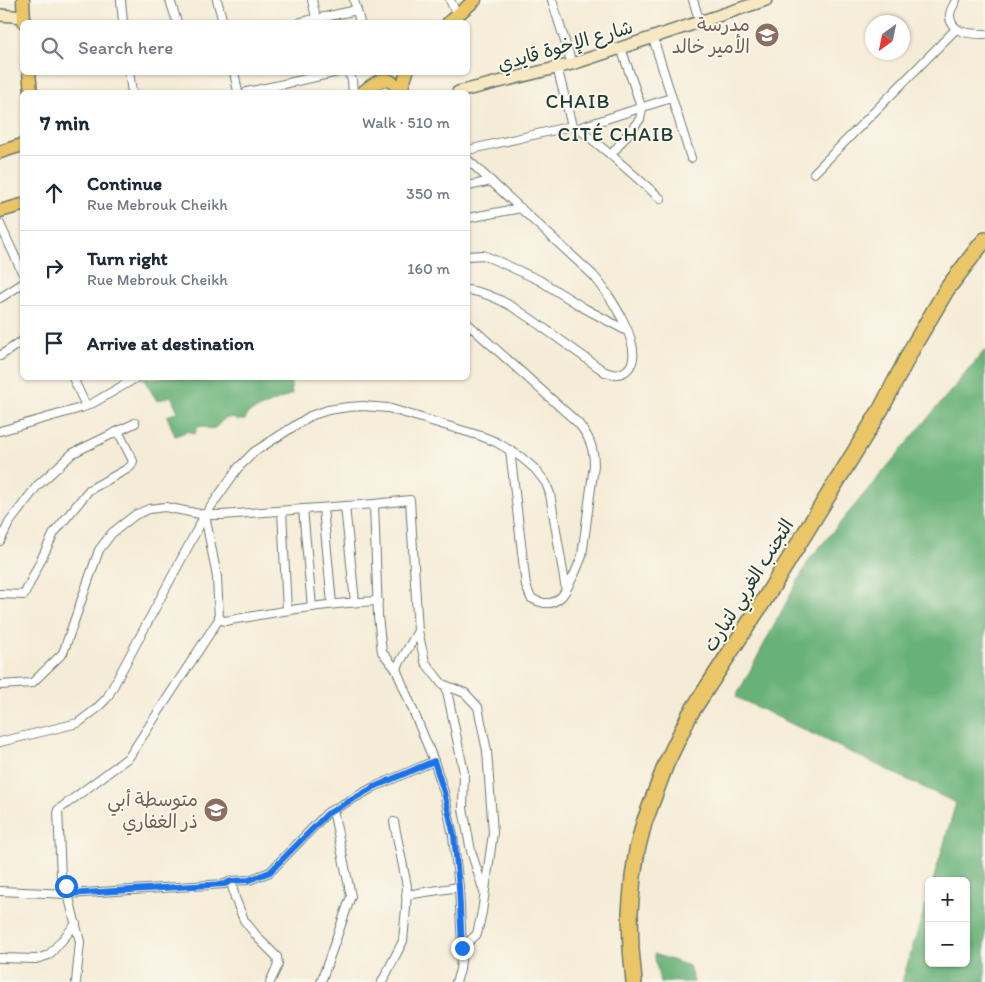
<!DOCTYPE html>
<html lang="en">
<head>
<meta charset="utf-8">
<style>
  :root { --surface:#fff; --page:#f6f6f7; --text:#1f2937; --muted:#747a83; --line:#e0e1e3 }
  body { margin:0; font-family:Itim,"Playpen Sans Arabic",sans-serif; background:var(--page); color:var(--text) }
  .controls { position:absolute; right:15px; bottom:15px; display:grid; overflow:hidden; border-radius:8px; box-shadow:0 1px 4px #0004 }
  .controls button { width:45px; height:45px; display:grid; place-items:center; padding:0; border:0; border-bottom:1px solid var(--line); background:var(--surface); color:var(--text); font:25px sans-serif }
  .compass { position:absolute; left:865px; top:15px; width:45px; height:45px; border-radius:50%; background:var(--surface); box-shadow:0 1px 4px #0004; rotate:213deg }
  .stop { position:absolute; width:15px; height:15px; margin:-11px; border:4px solid #1a73e8; border-radius:50%; background:#fff }
  .stop.end { background:#1a73e8; border-color:#fff; box-shadow:0 1px 5px #0008 }
  .list { margin:0; padding:0; list-style:none }
  h2 { display:flex; justify-content:space-between; align-items:center; height:65px; margin:0; padding:0 20px; font-size:21px }
  h2 small { font-size:16px; font-weight:400; color:var(--muted) }
  .list li { display:grid; grid-template-columns:32px 1fr auto; gap:15px; align-items:center; box-sizing:border-box; height:75px; padding:0 20px; border-top:1px solid var(--line) }
  .list b { display:block; font-size:19px; white-space:nowrap }
  .list p { margin:0; font-size:16px; white-space:nowrap; color:var(--muted) }
  .list em { font-size:16px; font-style:normal; color:var(--muted) }
  .icon { flex:none; width:28px; height:28px; fill:none; stroke:currentColor; stroke-width:2; stroke-linecap:round; stroke-linejoin:round }
  .map { position:relative; flex:none; width:985px; height:982px; overflow:hidden }
  .search { position:absolute; background:var(--surface); box-shadow:0 1px 4px #0004; left:20px; top:20px; width:450px; height:55px; display:flex; align-items:center; gap:12px; box-sizing:border-box; padding:0 18px; border-radius:8px; color:var(--muted); font-size:19px }
  .panel { position:absolute; background:var(--surface); box-shadow:0 1px 4px #0004; left:20px; top:90px; width:450px; height:290px; border-radius:8px }
  .map>svg:first-child { display:block }
  .forest { fill:#68b178; stroke:#447756 }
  .lines { fill:none; stroke-linecap:round; stroke-linejoin:round }
  .street-casing { stroke:#6a7a6d; stroke-width:10 }
  .secondary-casing { stroke:#6a7a6d; stroke-width:14 }
  .primary-casing { stroke:#6a7a6d; stroke-width:15 }
  .highway-casing { stroke:#6a7a6d; stroke-width:18 }
  .street { stroke:#fff; stroke-width:8 }
  .secondary { stroke:#f7e8c3; stroke-width:11 }
  .primary { stroke:#ebc669; stroke-width:12 }
  .highway { stroke:#ebc669; stroke-width:15 }
  .route { stroke:#1a73e8; stroke-width:6 }
  .labels { text-anchor:middle; stroke-width:4; stroke-linejoin:round; paint-order:stroke }
  .education-label { font-size:19px; fill:#785e54; stroke:#fbf7ec; text-anchor:end }
  .street-label { font-size:19px; fill:#1f3d34; stroke:#fbf7ec }
  .neighbourhood-label { font-size:20px; letter-spacing:1px; fill:#1f3d34; stroke:#fbf7ec }
</style>
</head>
<body>
<div class="map">
<svg width="985" height="982" viewBox="0 0 985 982">
  <rect width="100%" height="100%" fill="#fbf7ec"/>
  <filter id="ink" filterUnits="userSpaceOnUse"><feTurbulence type="fractalNoise" baseFrequency=".02" numOctaves="2"/><feDisplacementMap in="SourceGraphic" scale="10" xChannelSelector="R" yChannelSelector="G"/><feConvolveMatrix kernelMatrix="1 2 1 2 8 2 1 2 1" color-interpolation-filters="sRGB"/></filter>
  <filter id="wash" filterUnits="userSpaceOnUse"><feTurbulence type="fractalNoise" baseFrequency=".0096" numOctaves="4" result="noise"/><feDisplacementMap in="SourceGraphic" scale="20" xChannelSelector="R" yChannelSelector="G"/><feGaussianBlur stdDeviation="1.12" result="paint"/><feColorMatrix in="noise" values="0 0 0 0 0 0 0 0 0 0 0 0 0 0 0 0 0 1.4 0 .05"/><feComposite in="paint" operator="in"/></filter>
  <g filter="url(#wash)">
    <rect width="100%" height="100%" fill="#f5ecd7"/>
    <g class="forest">
      <polygon points="985,350 985,982 902,982 929,893 929,963 966,963 966,881 933,881 956,803 736,697 809,560"/>
      <path d="M143 378H290L292 394 248 413 245 420H237L232 417 224 419C214 429 215 431 201 426L197 428 195 434 188 431 175 436 167 416 178 412 171 396 157 401Z"/>
      <polygon points="654,954 689,966 694,982 660,982"/>
    </g>
  </g>
  <g filter="url(#ink)">
    <g class="lines">
      <defs>
        <g id="street">
          <polyline points="121,0 123,22"/>
          <polyline points="170,0 177,22"/>
          <polyline points="217,0 223,22"/>
          <polyline points="312,0 317,22"/>
          <polyline points="354,0 360,22"/>
          <polyline points="450,0 457,15"/>
          <polyline points="552,0 572,64"/>
          <polyline points="693,0 700,22"/>
          <path d="M956 0C954 5 950 10 950 15 950 34 972 34 985 34"/>
          <polyline points="301,22 357,10"/>
          <polyline points="653,38 691,158"/>
          <polyline points="557,67 572,126"/>
          <polyline points="129,72 132,92"/>
          <polyline points="234,72 238,92"/>
          <polyline points="348,72 352,80 353,92"/>
          <polyline points="247,92 338,72"/>
          <polyline points="578,128 611,155 661,199"/>
          <polyline points="468,150 572,126 578,128 671,98"/>
          <polyline points="611,155 640,119 642,109 621,48"/>
          <path d="M468 160 593 275C607 291 649 351 627 370 620 376 613 375 605 372 587 359 570 347 552 334 527 316 499 294 468 290"/>
          <polyline points="814,173 956,29"/>
          <polyline points="468,186 491,181"/>
          <polyline points="468,218 521,208"/>
          <polyline points="0,224 22,272"/>
          <polyline points="468,256 483,255 504,264 539,280 584,308 627,331"/>
          <polyline points="0,298 22,284"/>
          <path d="M468 324 578 423C589 436 594 448 594 465L582 556 575 573 566 590 562 596 557 600 551 603H544L537 601 531 598 526 586 510 450"/>
          <polyline points="0,356 22,341"/>
          <polyline points="73,378 86,406"/>
          <polyline points="0,431 81,408 93,403 136,378"/>
          <polyline points="374,504 378,616 382,652 396,669 434,761"/>
          <polyline points="345,506 355,602"/>
          <polyline points="323,508 332,604"/>
          <polyline points="303,509 312,607"/>
          <polyline points="282,511 287,610"/>
          <polyline points="0,541 9,523 37,486 73,453 135,423"/>
          <polyline points="0,594 24,595 54,533 89,490 127,469 131,466 133,461 118,431"/>
          <path d="M219 619 225 621C276 612 327 603 378 601"/>
          <polyline points="418,631 425,662 442,684 465,693 478,707 487,751 493,833 482,912 477,934 462,948"/>
          <polyline points="0,685 32,683 63,653 99,550 112,533 135,515 149,509 165,507 205,515 222,515 374,504 410,500 418,631 396,669"/>
          <polyline points="446,686 464,773 463,809 471,851 484,892"/>
          <polyline points="0,742 78,723 95,710 107,698 205,515 238,468 254,452 310,416 328,410 348,407 363,406 388,408 481,436 496,442 521,457 535,469 546,483 550,494 566,590"/>
          <polyline points="231,881 235,898 244,920 259,939 277,957 278,965 270,982"/>
          <polyline points="0,891 68,894 225,884 231,881 249,880 270,872 327,813 374,787 434,761 444,792 453,836 459,887 462,948 460,970 456,982"/>
          <polyline points="406,895 459,887"/>
          <polyline points="0,958 36,959 49,955 76,924"/>
          <polyline points="76,982 80,942 66,886 61,876 58,810 129,757 219,619 217,577 205,515"/>
          <polyline points="321,982 351,896 333,810"/>
          <polyline points="382,982 403,941 406,908 407,886 394,822"/>
        </g>
        <g id="secondary">
          <polyline points="0,15 24,17"/>
          <polyline points="458,92 572,64 766,0"/>
        </g>
        <g id="primary">
          <polyline points="23,0 24,22"/>
          <polyline points="449,22 475,0"/>
          <polyline points="29,72 31,92"/>
          <path d="M363 92C374 83 391 70 398 92"/>
          <polyline points="398,92 403,84 407,72"/>
          <polyline points="0,152 22,145"/>
          <polyline points="0,211 22,205"/>
        </g>
        <polyline id="highway" points="634,982 631,949 630,912 633,877 637,850 644,823 666,764 690,714 766,597 881,409 914,345 947,289 979,247 985,240"/>
      </defs>
      <use href="#street" class="street-casing"/>
      <use href="#secondary" class="secondary-casing"/>
      <use href="#primary" class="primary-casing"/>
      <use href="#highway" class="highway-casing"/>
      <use href="#street" class="street"/>
      <use href="#secondary" class="secondary"/>
      <use href="#primary" class="primary"/>
      <use href="#highway" class="highway"/>
    </g>
  </g>
  <g class="lines" filter="url(#ink)">
    <polyline class="route" points="66,886 68,894 225,884 231,881 249,880 270,872 327,814 374,787 434,761 444,792 454,836 459,887 462,948"/>
  </g>
  <defs>
    <symbol id="school-disc" viewBox="-11 -11 22 22"><circle r="9.5" fill="#8d6e63" stroke="#fbf7ec"/><path d="M0-5L7-2L0 1L-7-2ZM-4 1L0 2.5L4 1V4Q0 6-4 4Z" fill="#fff"/></symbol>
  </defs>
  <g fill-rule="evenodd">
    <use href="#school-disc" x="753" y="21" width="28" height="28"/>
    <use href="#school-disc" x="202" y="796" width="28" height="28"/>
  </g>
  <g class="labels">
    <g class="education-label">
      <text x="750" y="31">مدرسة<tspan x="750" dy="22">الأمير خالد</tspan></text>
      <text x="198" y="806">متوسطة أبي<tspan x="198" dy="22">ذر الغفاري</tspan></text>
    </g>
    <g class="street-label">
      <text transform="translate(565 45) rotate(-16)" y="7">شارع الإخوة قايدي</text>
      <text transform="translate(748 585) rotate(-58)" y="7">التجنب الغربي لتيارت</text>
    </g>
    <g class="neighbourhood-label">
      <text x="578" y="108">CHAIB</text>
      <text x="616" y="141">CITÉ CHAIB</text>
    </g>
  </g>
</svg>
<div class="controls">
<button>+</button>
<button>−</button>
</div>
<svg class="compass" viewBox="-18 -18 36 36"><path d="M0-13l5 13h-10z" fill="#e53935"/><path d="M0 13l5-13h-10z" fill="#747a83"/></svg>
<div class="stop" style="left:66px;top:886px"></div>
<div class="stop end" style="left:462px;top:948px"></div>
<div class="search"><svg class="icon" aria-label="search" viewBox="0 0 24 24"><circle cx="10" cy="10" r="6"/><path d="M15 15l6 6"/></svg>Search here</div>
<section class="panel">
<h2>7 min<small>Walk · 510 m</small></h2>
<ul class="list">
<li><svg class="icon" aria-label="ahead" viewBox="0 0 24 24"><path d="M12 20V5M6 11l6-6 6 6"/></svg><div><b>Continue</b><p>Rue Mebrouk Cheikh</p></div><em>350 m</em></li>
<li><svg class="icon" aria-label="right" viewBox="0 0 24 24"><path d="M7 20v-9h11M14 6l5 5-5 5"/></svg><div><b>Turn right</b><p>Rue Mebrouk Cheikh</p></div><em>160 m</em></li>
<li><svg class="icon" aria-label="arrive" viewBox="0 0 24 24"><path d="M6 21V4h12l-3 4 3 4H6"/></svg><div><b>Arrive at destination</b></div></li>
</ul>
</section>
</div>
</body>
</html>
